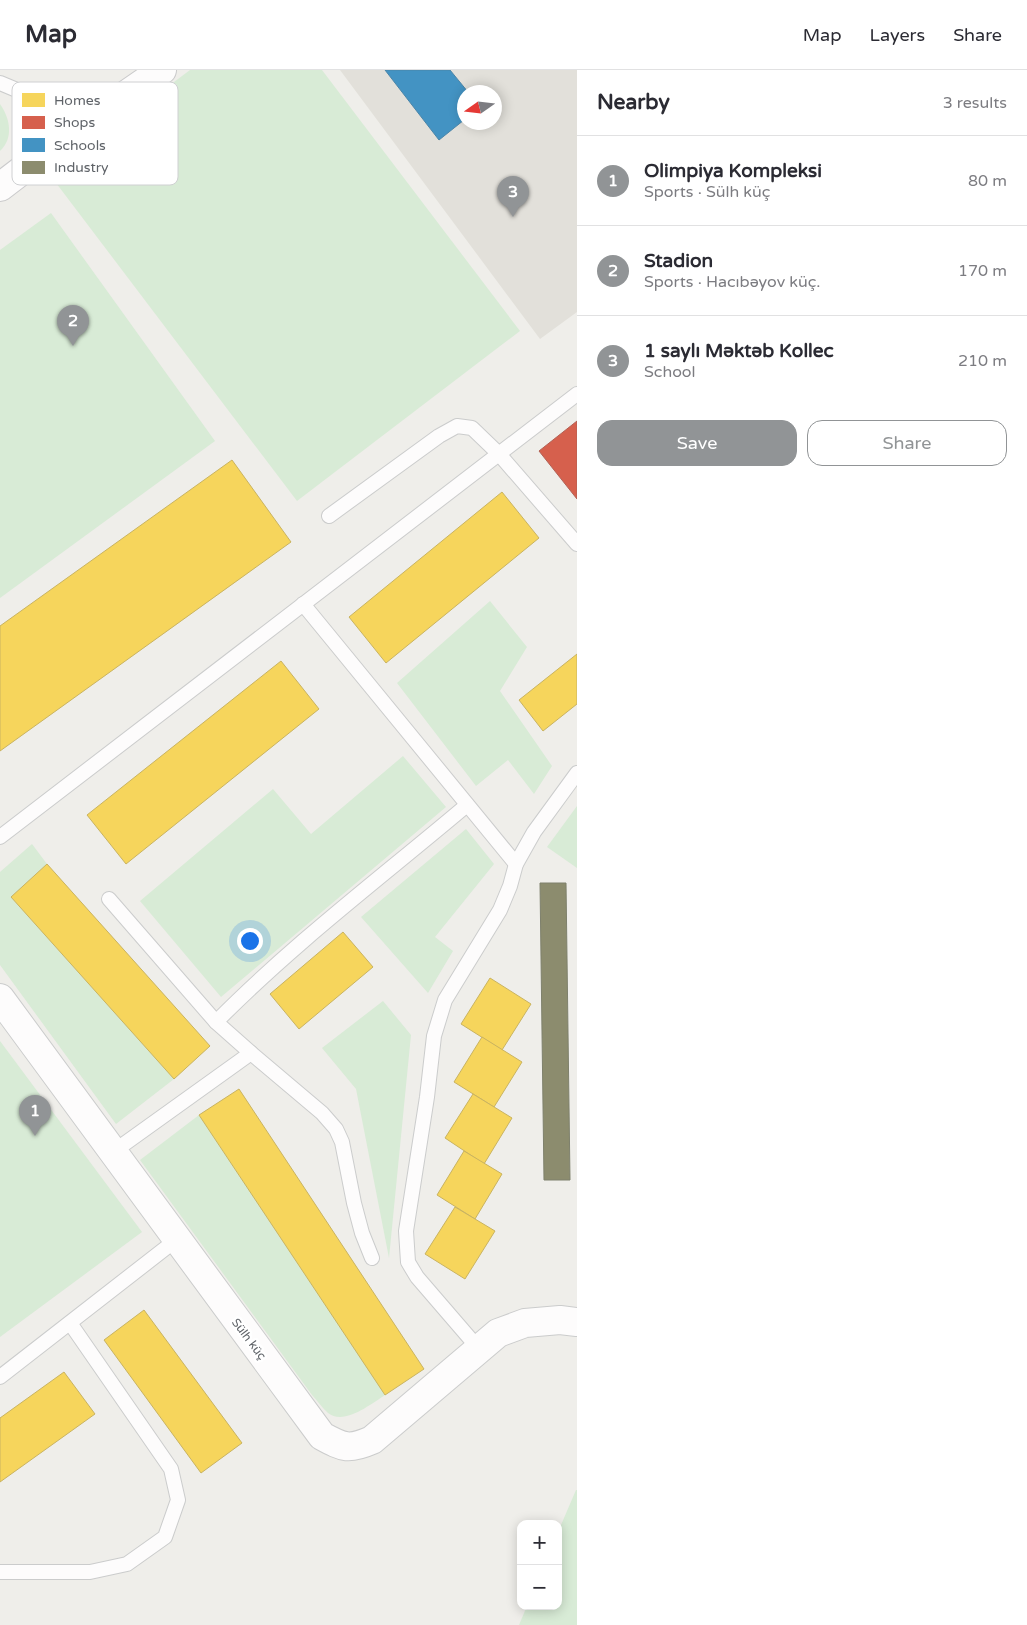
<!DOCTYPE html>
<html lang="en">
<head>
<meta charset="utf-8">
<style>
  :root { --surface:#fff; --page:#f7f7f7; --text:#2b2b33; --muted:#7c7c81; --line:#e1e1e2; --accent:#919496 }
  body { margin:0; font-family:"Varela Round",sans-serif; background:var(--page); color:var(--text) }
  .controls { position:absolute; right:15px; bottom:15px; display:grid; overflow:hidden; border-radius:10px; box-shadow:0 2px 12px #0003 }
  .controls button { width:45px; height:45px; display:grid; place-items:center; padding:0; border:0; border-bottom:1px solid var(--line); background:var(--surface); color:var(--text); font:25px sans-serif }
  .compass { position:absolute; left:457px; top:15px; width:45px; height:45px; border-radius:50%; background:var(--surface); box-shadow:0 2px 12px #0003; rotate:256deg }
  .you { position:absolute; left:249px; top:870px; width:18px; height:18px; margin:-12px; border:4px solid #fff; border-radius:50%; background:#1a73e8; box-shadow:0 0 0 8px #1a73e833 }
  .badge { display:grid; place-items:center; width:32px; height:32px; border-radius:50%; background:var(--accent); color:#fff; font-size:16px; font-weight:700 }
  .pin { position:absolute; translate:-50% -41px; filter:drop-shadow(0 1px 2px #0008) }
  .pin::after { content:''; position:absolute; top:26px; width:18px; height:15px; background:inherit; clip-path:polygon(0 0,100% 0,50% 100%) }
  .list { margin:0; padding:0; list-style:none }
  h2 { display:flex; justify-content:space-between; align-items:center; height:65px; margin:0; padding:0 20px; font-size:21px }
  h2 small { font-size:16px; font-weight:400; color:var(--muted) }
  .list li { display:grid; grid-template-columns:32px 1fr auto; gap:15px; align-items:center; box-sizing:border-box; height:90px; padding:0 20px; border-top:1px solid var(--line) }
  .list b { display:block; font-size:19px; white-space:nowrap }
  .list p { margin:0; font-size:16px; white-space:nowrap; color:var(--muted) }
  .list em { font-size:16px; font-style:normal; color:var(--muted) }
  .actions { display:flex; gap:10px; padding:15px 20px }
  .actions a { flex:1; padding:11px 0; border:1px solid var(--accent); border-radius:15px; text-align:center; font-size:18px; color:var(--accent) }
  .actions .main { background:var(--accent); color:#fff }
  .map { position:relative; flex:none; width:577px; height:1555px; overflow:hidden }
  header { display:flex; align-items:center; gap:30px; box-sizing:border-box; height:70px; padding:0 25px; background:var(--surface); border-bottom:1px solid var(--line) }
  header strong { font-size:24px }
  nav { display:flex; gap:28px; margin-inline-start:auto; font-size:18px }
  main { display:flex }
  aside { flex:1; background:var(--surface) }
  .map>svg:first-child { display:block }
  .education { fill:#e2e0da; fill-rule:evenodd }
  .green { fill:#d8ebd6 }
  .homes { fill:#f6d55c; stroke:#c9b360 }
  .shops { fill:#d6604d; stroke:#b26155 }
  .schools { fill:#4393c3; stroke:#4b85a8 }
  .industry { fill:#8c8c6e; stroke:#7e806c }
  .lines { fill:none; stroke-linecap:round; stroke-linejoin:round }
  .lane-casing { stroke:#cbcccc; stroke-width:16 }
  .street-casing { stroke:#cbcccc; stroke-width:30 }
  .secondary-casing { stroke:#cacacb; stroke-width:30 }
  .lane { stroke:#fdfcfc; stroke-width:14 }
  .street { stroke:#fdfcfc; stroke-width:28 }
  .secondary { stroke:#fdfcfc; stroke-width:28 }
  .labels { text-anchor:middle; stroke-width:5; stroke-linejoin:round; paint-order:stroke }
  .street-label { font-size:12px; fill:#5f6368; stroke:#fff }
  .key { fill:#fff; stroke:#cfd0d2; stroke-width:1 }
  .key-label { font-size:14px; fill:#5f6368 }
</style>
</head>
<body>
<header>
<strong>Map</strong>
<nav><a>Map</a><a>Layers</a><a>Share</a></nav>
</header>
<main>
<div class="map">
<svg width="577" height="1555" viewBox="0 0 577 1555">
  <rect width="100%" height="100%" fill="#efeeea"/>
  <path class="education" d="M340 0H577V242L540 269ZM464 22H494V52H464Z"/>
  <g class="green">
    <polygon points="190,0 322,0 520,261 297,431 50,105"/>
    <path d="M0 34C10 48 14 68 0 81Z"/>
    <polygon points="51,143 215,371 0,528 0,180"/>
    <polygon points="490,531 527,577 500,621 552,696 534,724 508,690 476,716 397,613"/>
    <polygon points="403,686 446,737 221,927 140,831 273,719 311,764"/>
    <polygon points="577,736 577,798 547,777"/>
    <polygon points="466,759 494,794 435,867 453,881 428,923 361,847"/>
    <polygon points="32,774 47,794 11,827 174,1009 116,1054 0,895 0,802"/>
    <polygon points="383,931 411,965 389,1188 356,1019 322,978"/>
    <polygon points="0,971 142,1162 0,1267"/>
    <path d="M199 1045 385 1325C371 1334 344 1356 328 1343 322 1338 317 1330 312 1325L140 1090Z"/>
    <polygon points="576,1420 577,1420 577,1555 519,1555 527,1536 558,1536 558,1462"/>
  </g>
  <g class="homes">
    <polygon points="232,390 291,472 0,681 0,556"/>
    <polygon points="502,422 539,468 386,593 349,547"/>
    <polygon points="577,584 577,634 543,661 519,630"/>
    <polygon points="281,591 319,639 126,794 87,745"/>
    <polygon points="47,794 210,976 174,1009 11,827"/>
    <polygon points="343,862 373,897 299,959 270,924"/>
    <polygon points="490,908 531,934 502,980 461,954"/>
    <polygon points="482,967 522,992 494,1037 454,1012"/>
    <polygon points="239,1019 424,1299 385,1325 199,1045"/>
    <polygon points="473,1024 512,1048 484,1094 445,1068"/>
    <polygon points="464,1081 502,1104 475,1149 437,1125"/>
    <polygon points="455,1137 495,1161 465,1209 425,1184"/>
    <polygon points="144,1240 242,1373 201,1403 104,1270"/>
    <polygon points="64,1302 95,1344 0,1412 0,1348"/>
  </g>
  <polygon class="shops" points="577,351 577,429 539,381"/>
  <polygon class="schools" points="385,0 450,0 468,22 464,22 464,50 439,70"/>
  <polygon class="industry" points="540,813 566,813 570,1110 544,1110"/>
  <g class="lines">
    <defs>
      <g id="lane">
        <polyline points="0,13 24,23 72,62"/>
        <polyline points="329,446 439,366 457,356 472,358 499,384 577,474"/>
        <polyline points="303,534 516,794"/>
        <polyline points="0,767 577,324"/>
        <polyline points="109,829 216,952 251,983 322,1043 336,1059 342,1072 354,1133 362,1163 372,1188"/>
        <path d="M216 952C294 873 383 806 467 735"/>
        <polyline points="113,1082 251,983"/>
        <polyline points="479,1279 417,1207 408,1192 406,1161 427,1027 434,966 445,930 500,840 510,816 516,794 534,762 577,703"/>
        <polyline points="0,1307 176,1170"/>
        <polyline points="0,1502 90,1502 127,1494 165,1467 178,1430 171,1399 70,1253"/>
      </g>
      <path id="street" d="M0 928C108 1074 214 1221 322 1366 344 1378 349 1380 372 1370L498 1263 525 1253 560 1250 577 1252"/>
      <polyline id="secondary" points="0,117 72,62 162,0"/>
    </defs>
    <use href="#lane" class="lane-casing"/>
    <use href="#street" class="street-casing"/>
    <use href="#secondary" class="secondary-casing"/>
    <use href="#lane" class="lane"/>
    <use href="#street" class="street"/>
    <use href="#secondary" class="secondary"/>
  </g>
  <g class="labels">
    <g class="street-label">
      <text transform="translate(249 1269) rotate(53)" y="4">Sülh küç</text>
    </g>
  </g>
  <rect x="12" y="12" width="166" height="103" rx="8" class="key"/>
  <rect x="22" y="23" width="23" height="14" fill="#f6d55c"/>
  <rect x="22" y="46" width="23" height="13" fill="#d6604d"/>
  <rect x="22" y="68" width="23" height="14" fill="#4393c3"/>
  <rect x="22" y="91" width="23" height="13" fill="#8c8c6e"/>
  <g class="key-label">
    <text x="54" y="35">Homes</text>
    <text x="54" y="57">Shops</text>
    <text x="54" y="80">Schools</text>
    <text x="54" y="102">Industry</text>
  </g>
</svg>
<div class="controls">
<button>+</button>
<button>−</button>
</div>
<svg class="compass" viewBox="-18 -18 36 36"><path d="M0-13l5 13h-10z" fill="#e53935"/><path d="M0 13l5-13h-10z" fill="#7c7c81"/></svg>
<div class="you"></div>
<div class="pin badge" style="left:35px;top:1066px">1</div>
<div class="pin badge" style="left:73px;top:276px">2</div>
<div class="pin badge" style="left:513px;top:147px">3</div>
</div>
<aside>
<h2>Nearby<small>3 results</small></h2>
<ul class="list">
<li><span class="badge">1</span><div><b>Olimpiya Kompleksi</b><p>Sports · Sülh küç</p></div><em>80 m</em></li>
<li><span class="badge">2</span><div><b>Stadion</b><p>Sports · Hacıbəyov küç.</p></div><em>170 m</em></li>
<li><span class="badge">3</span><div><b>1 saylı Məktəb Kollec</b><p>School</p></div><em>210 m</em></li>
</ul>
<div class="actions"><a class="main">Save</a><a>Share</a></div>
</aside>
</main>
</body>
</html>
